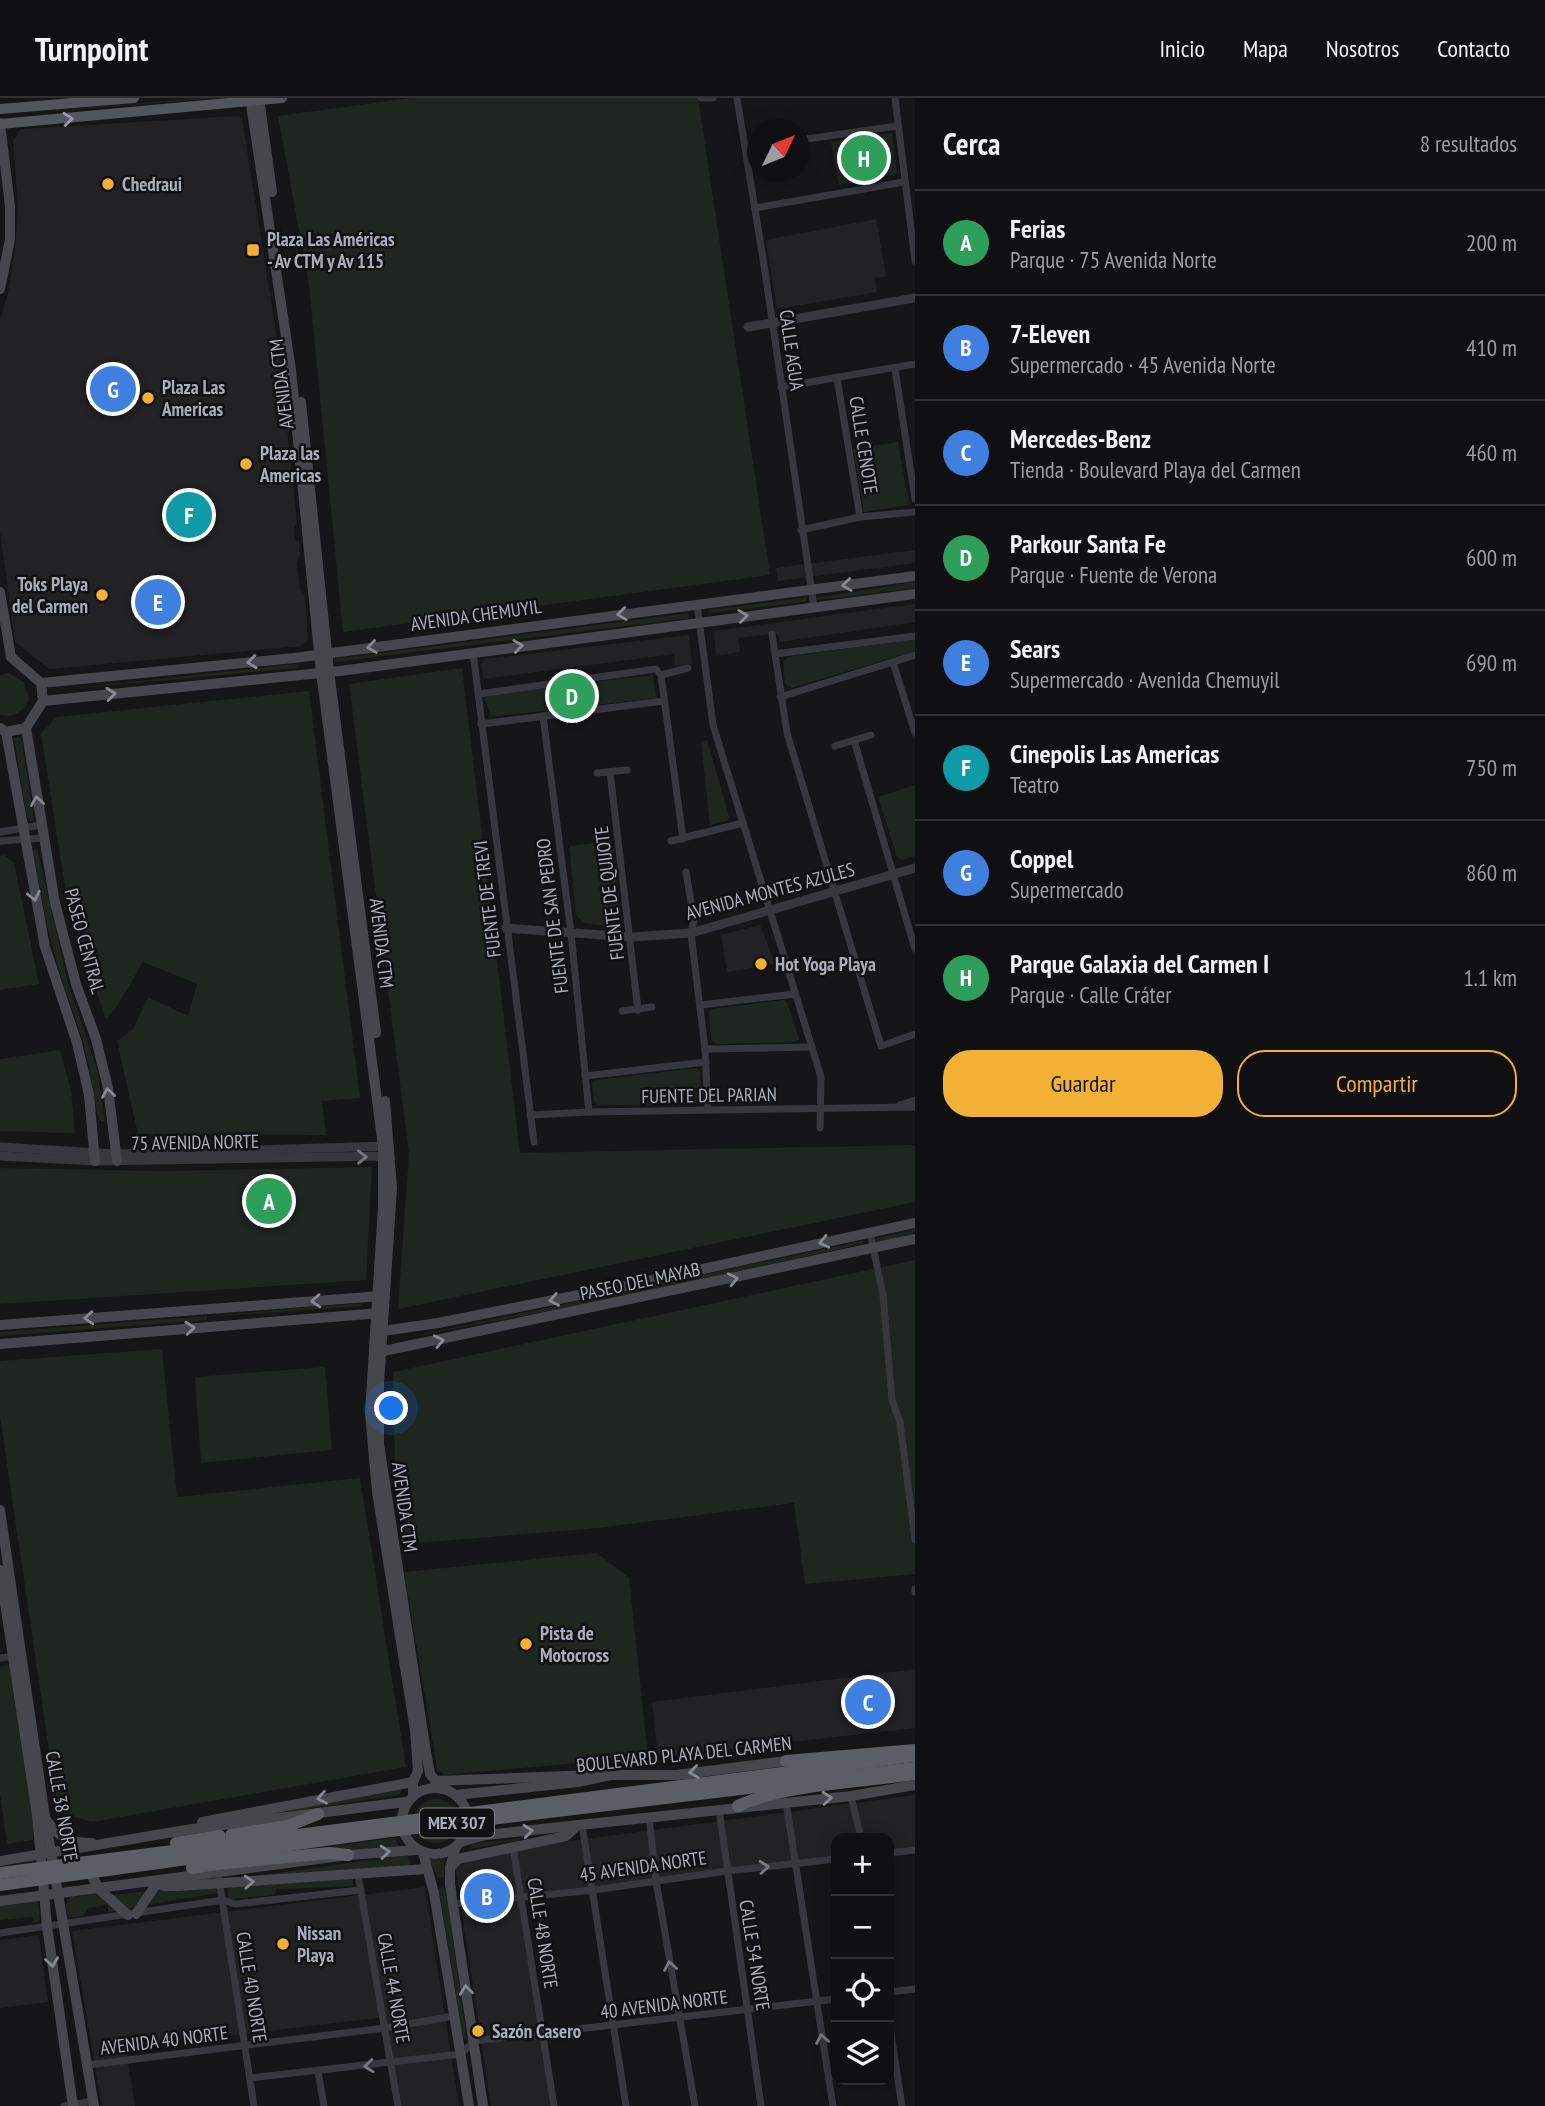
<!DOCTYPE html>
<html lang="es">
<head>
<meta charset="utf-8">
<style>
  :root { --surface:#101012; --page:#19191b; --text:#f1f3f6; --muted:#9c9d9f; --line:#303032; --accent:#f2b134 }
  body { margin:0; font-family:"PT Sans Narrow",sans-serif; background:var(--page); color:var(--text) }
  .controls { position:absolute; right:21px; bottom:21px; display:grid; overflow:hidden; border-radius:14px; box-shadow:0 4px 18px #0003 }
  .controls button { width:63px; height:63px; display:grid; place-items:center; padding:0; border:0; border-bottom:2px solid var(--line); background:var(--surface); color:var(--text); font:35px sans-serif }
  .compass { position:absolute; left:747px; top:21px; width:63px; height:63px; border-radius:50%; background:var(--surface); box-shadow:0 4px 18px #0003; rotate:47deg }
  .you { position:absolute; left:392px; top:1311px; width:24px; height:24px; margin:-18px; border:5px solid #fff; border-radius:50%; background:#1a73e8; box-shadow:0 0 0 10px #1a73e833 }
  .badge { display:grid; place-items:center; width:46px; height:46px; border-radius:50%; background:var(--accent); color:#fff; font-size:23px; font-weight:700 }
  .pin { position:absolute; translate:-50% -50%; border:4px solid #fff; box-shadow:0 2px 7px #0006 }
  .list { margin:0; padding:0; list-style:none }
  h2 { display:flex; justify-content:space-between; align-items:center; height:91px; margin:0; padding:0 28px; font-size:30px }
  h2 small { font-size:23px; font-weight:400; color:var(--muted) }
  .list li { display:grid; grid-template-columns:46px 1fr auto; gap:21px; align-items:center; box-sizing:border-box; height:105px; padding:0 28px; border-top:2px solid var(--line) }
  .list b { display:block; font-size:26px; white-space:nowrap }
  .list p { margin:0; font-size:23px; white-space:nowrap; color:var(--muted) }
  .list em { font-size:23px; font-style:normal; color:var(--muted) }
  .actions { display:flex; gap:14px; padding:21px 28px }
  .actions a { flex:1; padding:16px 0; border:2px solid var(--accent); border-radius:28px; text-align:center; font-size:24px; color:var(--accent) }
  .actions .main { background:var(--accent); color:#111 }
  .icon { flex:none; width:38px; height:38px; fill:none; stroke:currentColor; stroke-width:2; stroke-linecap:round; stroke-linejoin:round }
  .map { position:relative; flex:none; width:915px; height:2008px; overflow:hidden }
  header { display:flex; align-items:center; gap:42px; box-sizing:border-box; height:98px; padding:0 35px; background:var(--surface); border-bottom:2px solid var(--line) }
  header strong { font-size:33px }
  nav { display:flex; gap:38px; margin-inline-start:auto; font-size:24px }
  main { display:flex }
  aside { flex:1; background:var(--surface) }
  .map>svg:first-child { display:block }
  .built { fill:#222225 }
  .green { fill:#1e261f }
  .lines { fill:none; stroke-linecap:round; stroke-linejoin:round }
  .minor { stroke:#37383d; stroke-width:7 }
  .tertiary { stroke:#37383d; stroke-width:9 }
  .secondary { stroke:#45474d; stroke-width:10 }
  .primary { stroke:#53555c; stroke-width:10 }
  .trunk { stroke:#5b5e65; stroke-width:12 }
  .trunk-bridge { stroke:#5b5e65; stroke-width:12 }
  .oneway { stroke:#979ba6 }
  .oneway2 { stroke:#858993 }
  .oneway3 { stroke:#757881 }
  .poi-dot { fill:#f2b134; stroke:#111113; stroke-width:2.5 }
  .labels { text-anchor:middle; stroke-width:5; stroke-linejoin:round; paint-order:stroke }
  .shield { fill:#111113; stroke:#7b7e86; stroke-width:2 }
  .shield-label { font-size:18px; font-weight:bold; fill:#a8adb8 }
  .poi-label { font-size:19px; font-weight:bold; fill:#a8adb8; stroke:#111113; text-anchor:start }
  .street-label { font-size:19px; fill:#a8adb8; stroke:#111113 }
</style>
</head>
<body>
<header>
<strong>Turnpoint</strong>
<nav><a>Inicio</a><a>Mapa</a><a>Nosotros</a><a>Contacto</a></nav>
</header>
<main>
<div class="map">
<svg width="915" height="2008" viewBox="0 0 915 2008">
  <rect width="100%" height="100%" fill="#161618"/>
  <g class="built">
    <polygon points="238,18 242,20 279,253 297,425 294,430 295,442 299,443 300,457 297,465 300,491 305,497 308,541 302,548 49,571 15,544 0,433 0,223 9,190 15,151 18,110 13,43 21,31"/>
    <polygon points="876,121 886,178 875,180 877,194 777,211 766,142"/>
    <polygon points="915,452 915,465 778,483 776,470"/>
    <polygon points="915,506 915,524 780,544 777,535 738,540 740,554 716,558 714,533"/>
    <polygon points="689,537 692,566 675,568 674,556 483,581 481,566 485,561"/>
    <polygon points="760,827 775,866 727,874 721,837"/>
    <polygon points="915,1571 915,1630 658,1659 652,1604"/>
    <polygon points="915,1697 915,1751 889,1755 889,1740 836,1740 836,1761 518,1802 551,2008 491,2008 455,1768 525,1749"/>
    <polygon points="425,1789 459,2008 395,2008 385,1919 126,1950 135,2008 102,2008 72,1833"/>
    <polygon points="39,1837 48,1904 0,1910 0,1842"/>
  </g>
  <g class="green">
    <polygon points="203,0 221,0 11,16"/>
    <polygon points="411,0 698,0 770,477 343,534 309,187 278,18"/>
    <polygon points="892,35 897,76 839,87 831,44"/>
    <polygon points="898,344 909,407 864,414 853,351"/>
    <polygon points="915,484 915,490 819,502 816,500"/>
    <polygon points="808,499 805,504 708,515 709,512"/>
    <polygon points="688,515 690,520 334,564 334,561"/>
    <polygon points="915,541 915,553 792,590 785,585 783,564 788,559"/>
    <polygon points="295,566 299,567 297,570 47,593"/>
    <polygon points="462,570 520,1055 915,1047 915,1104 398,1211 409,1056 349,586"/>
    <path d="M8 575 24 584 29 602C22 614 14 620 0 617V577Z"/>
    <polygon points="653,577 656,600 491,619 485,601 487,597"/>
    <polygon points="309,593 360,1000 322,1003 326,1037 138,1036 117,943 133,931 148,899 188,918 197,886 143,864 118,907 106,921 81,848 65,788 41,636 56,619"/>
    <polygon points="21,639 34,721 31,724 27,719 14,640"/>
    <polygon points="707,642 729,718 727,723 710,727 701,644"/>
    <polygon points="915,687 915,758 902,762 897,759 878,699"/>
    <polygon points="611,743 622,823 617,829 584,825 576,817 569,748"/>
    <polygon points="37,750 68,885 97,971 105,1023 99,1023 85,950 58,870 45,818 33,753"/>
    <polygon points="4,757 14,765 39,886 0,892 0,758"/>
    <polygon points="784,902 788,906 799,941 795,944 716,946 711,942 709,914 711,911"/>
    <polygon points="60,952 71,993 75,1035 0,1033 0,961"/>
    <polygon points="696,970 700,974 701,1001 697,1006 597,1007 594,1003 592,985 596,982"/>
    <polygon points="372,1069 366,1182 0,1206 0,1070 163,1073"/>
    <polygon points="915,1131 915,1135 877,1144 875,1141"/>
    <polygon points="862,1143 863,1146 591,1205 394,1242"/>
    <polygon points="915,1162 915,1476 805,1486 794,1405 598,1430 406,1446 395,1375 393,1274"/>
    <polygon points="361,1205 363,1208 218,1218 220,1217"/>
    <polygon points="207,1218 207,1222 0,1238 0,1234"/>
    <polygon points="162,1251 177,1399 360,1380 406,1669 92,1724 58,1714 0,1318 0,1263"/>
    <polygon points="325,1269 332,1352 201,1365 195,1279"/>
    <polygon points="597,1455 629,1480 648,1659 444,1677 437,1670 404,1474"/>
    <polygon points="10,1567 33,1722 33,1742 7,1746 0,1696 0,1568"/>
    <polygon points="402,1691 399,1697 249,1720"/>
    <circle cx="436" cy="1723" r="22"/>
    <polygon points="395,1740 399,1748 229,1762"/>
    <polygon points="521,1740 520,1742 469,1751 472,1746"/>
    <polygon points="407,1757 411,1766 406,1770 240,1780"/>
    <polygon points="444,1760 444,1779 438,1780 429,1761"/>
    <polygon points="353,1781 353,1788 277,1791 274,1797 230,1801 227,1791 232,1788"/>
    <polygon points="443,1789 446,1793 467,1942 463,1939 439,1791"/>
    <polygon points="216,1790 217,1795 146,1807 156,1793"/>
    <polygon points="148,1793 137,1809 126,1811 110,1797"/>
    <polygon points="100,1796 118,1812 108,1814 108,1807 88,1810 83,1818 68,1820 66,1806 70,1799"/>
    <polygon points="34,1803 38,1804 40,1823 32,1825 34,1819 0,1822 0,1807"/>
  </g>
  <g class="lines">
    <g class="minor">
      <polyline points="701,0 713,0"/>
      <polyline points="737,0 764,167 814,509"/>
      <polyline points="895,0 915,163"/>
      <polyline points="800,42 897,28"/>
      <polyline points="755,110 904,84"/>
      <polyline points="895,271 915,401"/>
      <polyline points="837,280 860,419"/>
      <polyline points="781,289 915,266"/>
      <polyline points="801,432 860,419 915,414"/>
      <polyline points="697,506 713,627 821,979 820,1030"/>
      <polyline points="772,536 787,635 881,948 915,936"/>
      <polyline points="473,554 534,1044"/>
      <polyline points="775,556 915,538"/>
      <polyline points="893,564 915,635"/>
      <polyline points="661,577 683,741"/>
      <polyline points="661,577 688,570"/>
      <polyline points="478,596 656,571 661,577"/>
      <polyline points="780,599 915,557"/>
      <polyline points="543,618 571,835 589,1014"/>
      <polyline points="481,626 664,603"/>
      <polyline points="854,642 915,851"/>
      <polyline points="835,648 871,637"/>
      <polyline points="610,674 638,912"/>
      <polyline points="597,675 627,672"/>
      <polyline points="0,734 41,727"/>
      <polyline points="0,743 43,740"/>
      <polyline points="671,743 743,725"/>
      <polyline points="686,774 694,822 691,835 705,951 708,1012"/>
      <polyline points="700,907 795,896"/>
      <polyline points="622,913 652,909"/>
      <polyline points="705,951 812,949"/>
      <polyline points="585,978 706,964"/>
      <polyline points="900,1007 915,1002"/>
      <polyline points="530,1017 589,1014 915,1009"/>
      <polyline points="870,1134 883,1197 892,1302 900,1324 915,1442"/>
      <polyline points="915,1491 915,1494"/>
      <polyline points="0,1560 17,1558"/>
      <polyline points="851,1698 861,1740"/>
      <polyline points="786,1704 833,2008"/>
      <polyline points="719,1711 761,2008"/>
      <polyline points="649,1718 656,1783 695,2008"/>
      <polyline points="582,1727 626,2008"/>
      <polyline points="513,1749 554,2008"/>
      <polyline points="889,1755 915,1752"/>
      <polyline points="218,1775 254,2008"/>
      <polyline points="358,1777 398,2008"/>
      <polyline points="453,1806 594,1792 727,1773 836,1761"/>
      <polyline points="0,1835 223,1802 235,1806 361,1792"/>
      <polyline points="889,1894 915,1891"/>
      <polyline points="889,1923 902,2008"/>
      <polyline points="88,1967 385,1930 454,1918"/>
      <polyline points="318,1973 324,2008"/>
      <polyline points="250,1980 461,1956 474,1943 836,1901"/>
      <polyline points="64,2008 93,2003"/>
    </g>
    <g class="tertiary">
      <polyline points="748,229 915,200"/>
      <polyline points="506,830 631,839 691,835 915,770"/>
      <polyline points="0,1049 116,1056 389,1048"/>
      <polyline points="0,1058 95,1063 387,1058"/>
    </g>
    <g class="secondary">
      <polyline points="250,0 291,272 321,574 383,1048 383,1109 370,1315 377,1394 415,1632 418,1673 413,1684 413,1697"/>
      <polyline points="259,0 272,94"/>
      <polyline points="0,25 10,108 10,141 0,191"/>
      <polyline points="301,304 329,573 376,935"/>
      <polyline points="0,494 11,559"/>
      <polyline points="41,585 294,560 915,478"/>
      <polyline points="43,603 340,573 915,496"/>
      <polyline points="0,630 6,634 26,630 43,603 41,585 11,559"/>
      <polyline points="26,630 55,805 76,886 96,941 108,990 117,1063"/>
      <polyline points="6,634 45,849 77,945 89,997 95,1063"/>
      <polyline points="385,1003 392,1090 379,1285 379,1346 426,1654 430,1676 442,1691"/>
      <polyline points="0,1227 381,1198"/>
      <polyline points="376,1234 438,1225 629,1187 915,1125"/>
      <polyline points="0,1246 381,1215"/>
      <polyline points="374,1255 915,1141"/>
      <polyline points="0,1412 45,1719 94,2008"/>
      <polyline points="0,1472 37,1717 47,1828 73,2008"/>
      <polyline points="435,1683 593,1677"/>
      <circle cx="435" cy="1723" r="33"/>
      <polyline points="456,1697 578,1684 610,1677 677,1677 794,1662"/>
      <path d="M47 1723C60 1741 71 1745 92 1745"/>
      <polyline points="202,1724 413,1684"/>
      <polyline points="460,1744 486,1737 851,1698 915,1687"/>
      <polyline points="456,1748 450,1770 450,1786 483,2008"/>
      <polyline points="423,1755 434,1795 469,2008"/>
      <polyline points="0,1763 192,1731 405,1704"/>
      <polyline points="87,1769 99,1791 128,1817"/>
      <polyline points="450,1770 458,1761 566,1738 578,1727"/>
      <polyline points="0,1803 348,1757 416,1752"/>
      <polyline points="136,1816 158,1784 163,1788 178,1788 426,1771"/>
    </g>
    <g class="primary">
      <polyline points="0,11 134,0"/>
      <polyline points="0,26 282,0"/>
    </g>
    <g class="trunk">
      <polyline points="786,1663 915,1652"/>
      <path d="M738 1708C785 1686 863 1684 915 1676"/>
      <polyline points="231,1737 288,1728 318,1716"/>
      <polyline points="216,1766 329,1755 348,1757"/>
    </g>
    <g class="trunk-bridge">
      <polyline points="176,1745 220,1738"/>
      <polyline points="192,1770 216,1766"/>
      <polyline points="0,1775 915,1658"/>
      <polyline points="0,1787 390,1733 915,1670"/>
    </g>
  </g>
  <defs><path id="oneway-chevron" d="M-2-3.5L2.5 0L-2 3.5" fill="none" stroke-width="1.6" stroke-linecap="round" stroke-linejoin="round" transform="scale(1.75)"/></defs>
  <use class="oneway" href="#oneway-chevron" transform="translate(68 21) rotate(-5)"/>
  <g class="oneway2">
    <use href="#oneway-chevron" transform="translate(847 487) rotate(173)"/>
    <use href="#oneway-chevron" transform="translate(622 516) rotate(173)"/>
    <use href="#oneway-chevron" transform="translate(743 518) rotate(-7)"/>
    <use href="#oneway-chevron" transform="translate(518 548) rotate(-7)"/>
    <use href="#oneway-chevron" transform="translate(372 549) rotate(172)"/>
    <use href="#oneway-chevron" transform="translate(252 564) rotate(174)"/>
    <use href="#oneway-chevron" transform="translate(111 596) rotate(-6)"/>
    <use href="#oneway-chevron" transform="translate(37 703) rotate(-99)"/>
    <use href="#oneway-chevron" transform="translate(34 798) rotate(78)"/>
    <use href="#oneway-chevron" transform="translate(108 995) rotate(-99)"/>
    <use href="#oneway-chevron" transform="translate(824 1144) rotate(168)"/>
    <use href="#oneway-chevron" transform="translate(733 1181) rotate(-13)"/>
    <use href="#oneway-chevron" transform="translate(554 1202) rotate(169)"/>
    <use href="#oneway-chevron" transform="translate(316 1203) rotate(176)"/>
    <use href="#oneway-chevron" transform="translate(89 1220) rotate(176)"/>
    <use href="#oneway-chevron" transform="translate(190 1230) rotate(-5)"/>
    <use href="#oneway-chevron" transform="translate(439 1243) rotate(-12)"/>
    <use href="#oneway-chevron" transform="translate(694 1674) rotate(173)"/>
    <use href="#oneway-chevron" transform="translate(322 1700) rotate(169)"/>
    <use href="#oneway-chevron" transform="translate(827 1700) rotate(-5)"/>
    <use href="#oneway-chevron" transform="translate(528 1733) rotate(-6)"/>
    <use href="#oneway-chevron" transform="translate(385 1754) rotate(-4)"/>
    <use href="#oneway-chevron" transform="translate(249 1784) rotate(-3)"/>
    <use href="#oneway-chevron" transform="translate(52 1864) rotate(82)"/>
    <use href="#oneway-chevron" transform="translate(466 1892) rotate(-97)"/>
  </g>
  <g class="oneway3">
    <use href="#oneway-chevron" transform="translate(362 1059) rotate(-1)"/>
    <use href="#oneway-chevron" transform="translate(764 1769) rotate(-5)"/>
    <use href="#oneway-chevron" transform="translate(670 1868) rotate(-99)"/>
    <use href="#oneway-chevron" transform="translate(822 1941) rotate(-100)"/>
    <use href="#oneway-chevron" transform="translate(369 1968) rotate(174)"/>
  </g>
  <g class="poi-dot">
    <circle cx="108" cy="86" r="7"/>
    <rect x="246" y="145" width="14" height="14" rx="3.5"/>
    <circle cx="148" cy="300" r="7"/>
    <circle cx="246" cy="366" r="7"/>
    <circle cx="102" cy="497" r="7"/>
    <circle cx="761" cy="866" r="7"/>
    <circle cx="526" cy="1546" r="7"/>
    <circle cx="283" cy="1846" r="7"/>
    <circle cx="478" cy="1933" r="7"/>
  </g>
  <g class="labels">
    <rect class="shield" x="420" y="1710.5" width="74" height="29" rx="5"/>
    <g class="shield-label">
      <text x="457" y="1731">MEX 307</text>
    </g>
    <g class="poi-label">
      <text x="122" y="93">Chedraui</text>
      <text x="267" y="148">Plaza Las Américas<tspan x="267" dy="22">- Av CTM y Av 115</tspan></text>
      <text x="162" y="296">Plaza Las<tspan x="162" dy="22">Americas</tspan></text>
      <text x="260" y="362">Plaza las<tspan x="260" dy="22">Americas</tspan></text>
      <text x="88" y="493" text-anchor="end">Toks Playa<tspan x="88" dy="22">del Carmen</tspan></text>
      <text x="775" y="873">Hot Yoga Playa</text>
      <text x="540" y="1542">Pista de<tspan x="540" dy="22">Motocross</tspan></text>
      <text x="297" y="1842">Nissan<tspan x="297" dy="22">Playa</tspan></text>
      <text x="492" y="1940">Sazón Casero</text>
    </g>
    <g class="street-label">
      <text transform="translate(792 252) rotate(82)" y="7">CALLE AGUA</text>
      <text transform="translate(281 286) rotate(-97)" y="7">AVENIDA CTM</text>
      <text transform="translate(864 347) rotate(81)" y="7">CALLE CENOTE</text>
      <text transform="translate(476 517) rotate(-8)" y="7">AVENIDA CHEMUYIL</text>
      <text transform="translate(770 793) rotate(-15)" y="7">AVENIDA MONTES AZULES</text>
      <text transform="translate(609 795) rotate(-97)" y="7">FUENTE DE QUIJOTE</text>
      <text transform="translate(487 801) rotate(-97)" y="7">FUENTE DE TREVI</text>
      <text transform="translate(552 818) rotate(-97)" y="7">FUENTE DE SAN PEDRO</text>
      <text transform="translate(85 843) rotate(75)" y="7">PASEO CENTRAL</text>
      <text transform="translate(382 845) rotate(83)" y="7">AVENIDA CTM</text>
      <text transform="translate(709 997) rotate(-1)" y="7">FUENTE DEL PARIAN</text>
      <text transform="translate(195 1044) rotate(-1)" y="7">75 AVENIDA NORTE</text>
      <text transform="translate(640 1183) rotate(-12)" y="7">PASEO DEL MAYAB</text>
      <text transform="translate(405 1409) rotate(82)" y="7">AVENIDA CTM</text>
      <text transform="translate(684 1656) rotate(-6)" y="7">BOULEVARD PLAYA DEL CARMEN</text>
      <text transform="translate(62 1708) rotate(80)" y="7">CALLE 38 NORTE</text>
      <text transform="translate(643 1768) rotate(-8)" y="7">45 AVENIDA NORTE</text>
      <text transform="translate(543 1835) rotate(81)" y="7">CALLE 48 NORTE</text>
      <text transform="translate(755 1857) rotate(81)" y="7">CALLE 54 NORTE</text>
      <text transform="translate(252 1889) rotate(81)" y="7">CALLE 40 NORTE</text>
      <text transform="translate(394 1890) rotate(80)" y="7">CALLE 44 NORTE</text>
      <text transform="translate(664 1906) rotate(-7)" y="7">40 AVENIDA NORTE</text>
      <text transform="translate(164 1942) rotate(-7)" y="7">AVENIDA 40 NORTE</text>
    </g>
  </g>
</svg>
<div class="controls">
<button>+</button>
<button>−</button>
<button><svg class="icon" aria-label="locate" viewBox="0 0 24 24"><circle cx="12" cy="12" r="6"/><path d="M12 2v4M12 18v4M2 12h4M18 12h4"/></svg></button>
<button><svg class="icon" aria-label="layers" viewBox="0 0 24 24"><path d="M12 4l9 5-9 5-9-5zM3 14l9 5 9-5"/></svg></button>
</div>
<svg class="compass" viewBox="-18 -18 36 36"><path d="M0-13l5 13h-10z" fill="#e53935"/><path d="M0 13l5-13h-10z" fill="#9c9d9f"/></svg>
<div class="you"></div>
<div class="pin badge" style="left:269px;top:1103px;background:#2e9e5b">A</div>
<div class="pin badge" style="left:487px;top:1798px;background:#3f7fe0">B</div>
<div class="pin badge" style="left:868px;top:1604px;background:#3f7fe0">C</div>
<div class="pin badge" style="left:572px;top:598px;background:#2e9e5b">D</div>
<div class="pin badge" style="left:158px;top:504px;background:#3f7fe0">E</div>
<div class="pin badge" style="left:189px;top:417px;background:#0f9aa8">F</div>
<div class="pin badge" style="left:113px;top:291px;background:#3f7fe0">G</div>
<div class="pin badge" style="left:864px;top:60px;background:#2e9e5b">H</div>
</div>
<aside>
<h2>Cerca<small>8 resultados</small></h2>
<ul class="list">
<li><span class="badge" style="background:#2e9e5b">A</span><div><b>Ferias</b><p>Parque · 75 Avenida Norte</p></div><em>200 m</em></li>
<li><span class="badge" style="background:#3f7fe0">B</span><div><b>7-Eleven</b><p>Supermercado · 45 Avenida Norte</p></div><em>410 m</em></li>
<li><span class="badge" style="background:#3f7fe0">C</span><div><b>Mercedes-Benz</b><p>Tienda · Boulevard Playa del Carmen</p></div><em>460 m</em></li>
<li><span class="badge" style="background:#2e9e5b">D</span><div><b>Parkour Santa Fe</b><p>Parque · Fuente de Verona</p></div><em>600 m</em></li>
<li><span class="badge" style="background:#3f7fe0">E</span><div><b>Sears</b><p>Supermercado · Avenida Chemuyil</p></div><em>690 m</em></li>
<li><span class="badge" style="background:#0f9aa8">F</span><div><b>Cinepolis Las Americas</b><p>Teatro</p></div><em>750 m</em></li>
<li><span class="badge" style="background:#3f7fe0">G</span><div><b>Coppel</b><p>Supermercado</p></div><em>860 m</em></li>
<li><span class="badge" style="background:#2e9e5b">H</span><div><b>Parque Galaxia del Carmen I</b><p>Parque · Calle Cráter</p></div><em>1.1 km</em></li>
</ul>
<div class="actions"><a class="main">Guardar</a><a>Compartir</a></div>
</aside>
</main>
</body>
</html>
